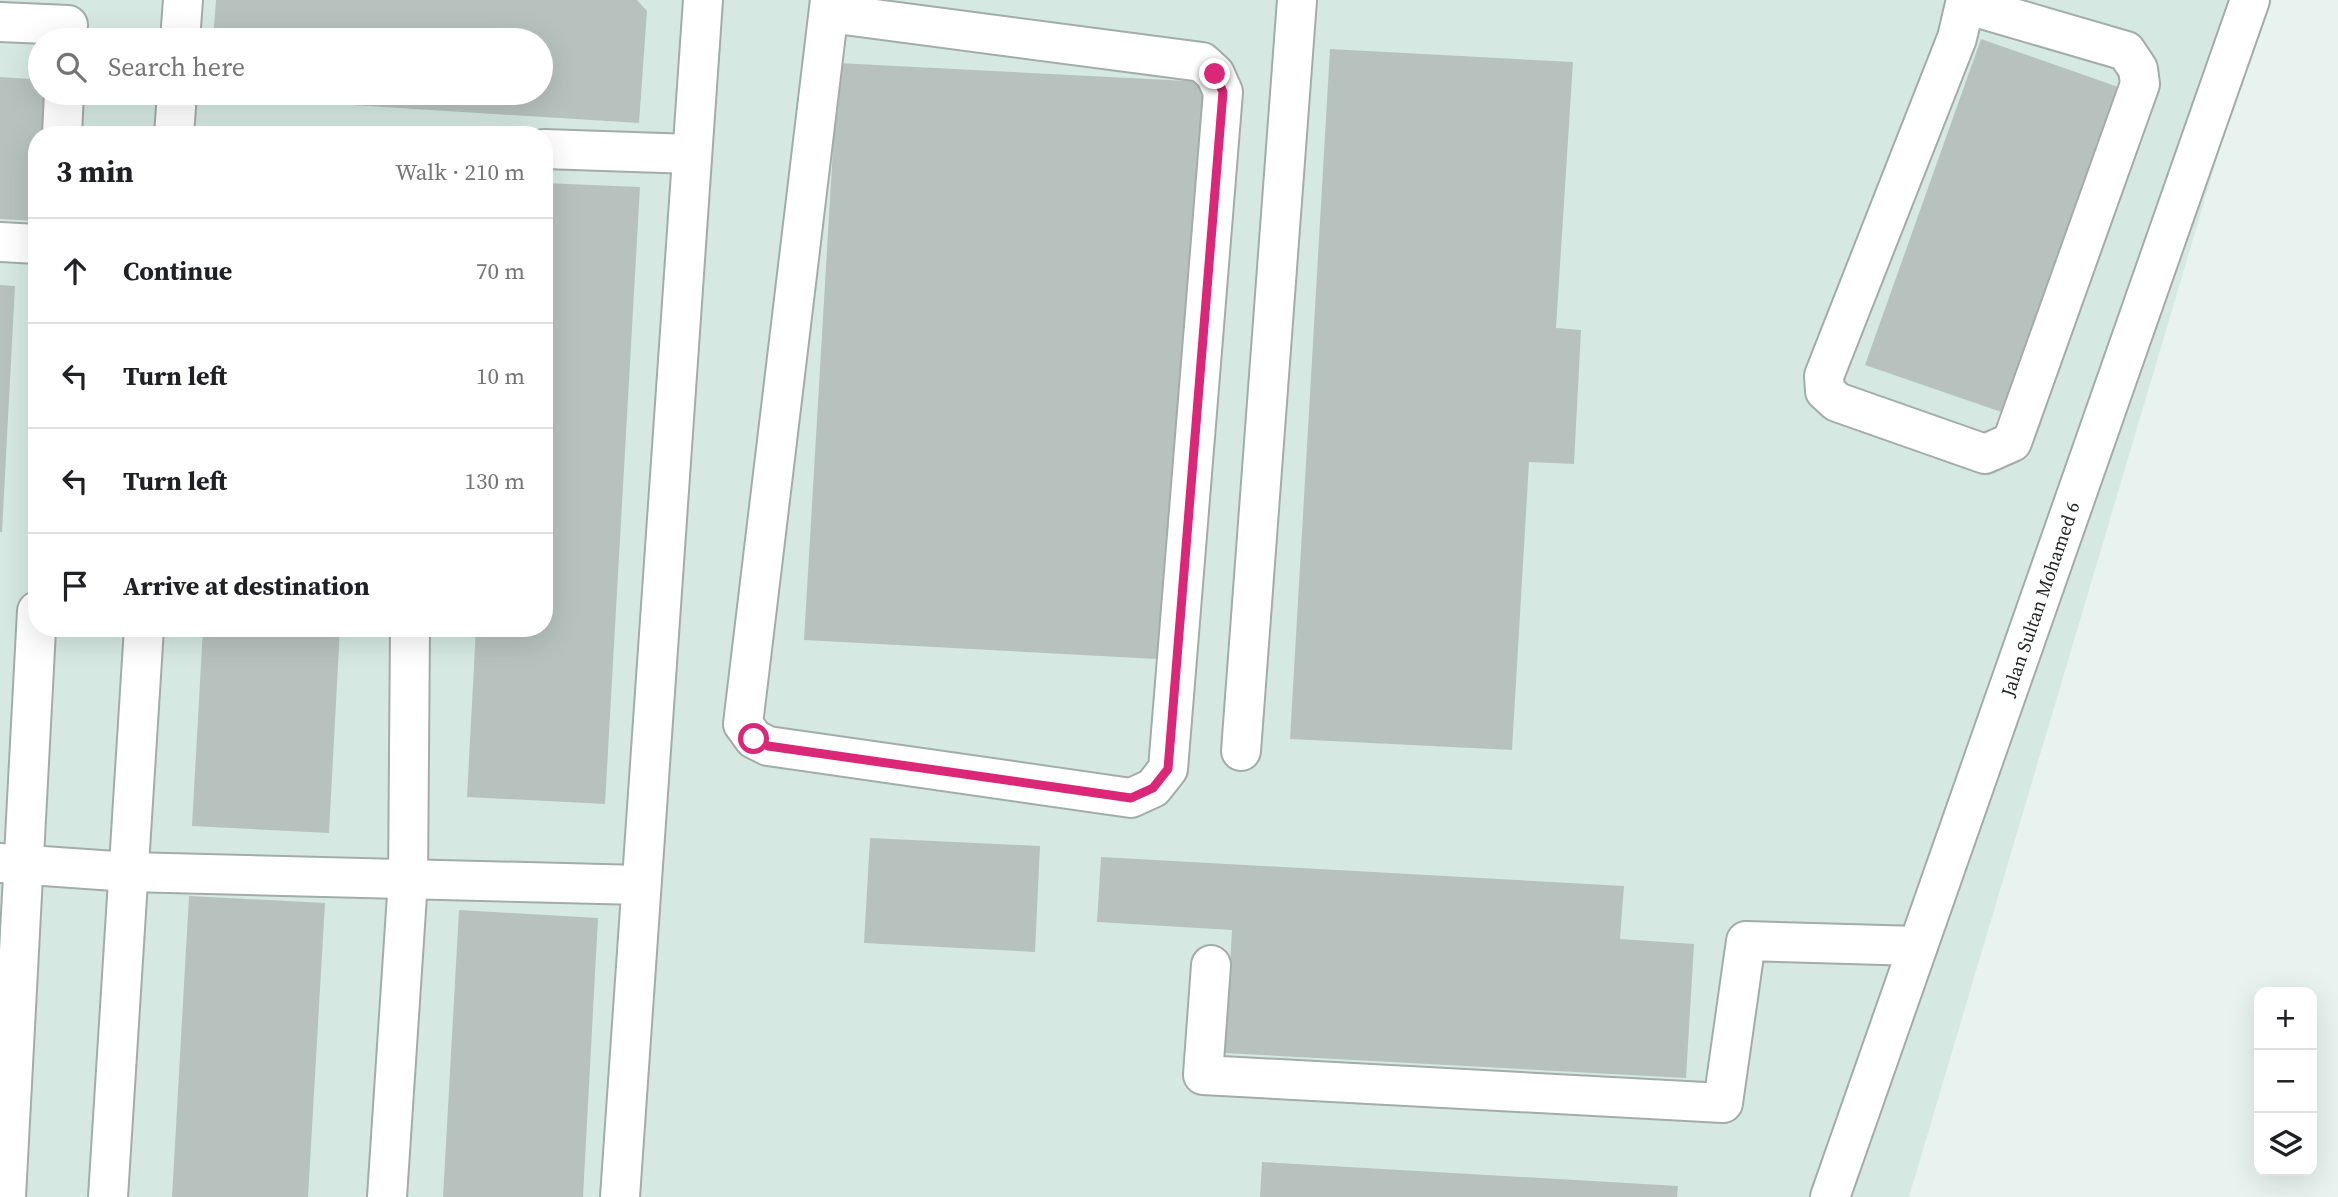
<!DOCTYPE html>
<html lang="en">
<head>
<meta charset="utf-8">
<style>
  :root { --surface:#fff; --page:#f6f6f6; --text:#202124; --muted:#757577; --line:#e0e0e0 }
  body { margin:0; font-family:"Source Serif 4",serif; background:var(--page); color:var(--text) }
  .controls { position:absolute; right:21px; bottom:21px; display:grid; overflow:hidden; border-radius:14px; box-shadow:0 7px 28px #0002 }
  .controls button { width:63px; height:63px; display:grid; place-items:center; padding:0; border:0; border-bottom:2px solid var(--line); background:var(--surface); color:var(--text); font:35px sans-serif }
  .stop { position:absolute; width:21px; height:21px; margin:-16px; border:5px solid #db2777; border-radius:50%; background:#fff }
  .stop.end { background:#db2777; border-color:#fff; box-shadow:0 2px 7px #0008 }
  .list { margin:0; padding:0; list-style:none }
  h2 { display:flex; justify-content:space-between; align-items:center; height:91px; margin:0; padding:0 28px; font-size:30px }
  h2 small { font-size:23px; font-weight:400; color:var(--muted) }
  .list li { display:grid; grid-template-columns:46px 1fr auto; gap:21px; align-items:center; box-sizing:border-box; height:105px; padding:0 28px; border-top:2px solid var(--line) }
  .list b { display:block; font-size:26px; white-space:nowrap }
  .list em { font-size:23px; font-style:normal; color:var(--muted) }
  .icon { flex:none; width:38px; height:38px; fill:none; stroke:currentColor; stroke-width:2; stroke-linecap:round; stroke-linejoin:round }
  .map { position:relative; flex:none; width:2338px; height:1197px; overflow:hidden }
  .search { position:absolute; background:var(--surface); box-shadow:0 7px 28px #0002; left:28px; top:28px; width:525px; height:77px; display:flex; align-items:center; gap:18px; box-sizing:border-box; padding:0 24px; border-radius:38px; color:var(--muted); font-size:26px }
  .panel { position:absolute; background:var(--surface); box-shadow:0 7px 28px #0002; left:28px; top:126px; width:525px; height:511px; border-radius:28px }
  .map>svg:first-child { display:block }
  .built { fill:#d5e9e2; fill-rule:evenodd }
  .building { fill:#b7c2be }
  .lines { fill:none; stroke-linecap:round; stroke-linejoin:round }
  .minor-casing { stroke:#a2aca9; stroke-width:42 }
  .minor { stroke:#fff; stroke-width:38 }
  .route { stroke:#db2777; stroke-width:9 }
  .labels { text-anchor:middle; stroke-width:6; stroke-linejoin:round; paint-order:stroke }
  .street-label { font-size:19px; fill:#222624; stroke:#fff }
</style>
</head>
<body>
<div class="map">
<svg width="2338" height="1197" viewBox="0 0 2338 1197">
  <rect width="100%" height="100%" fill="#e8f3ef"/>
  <path class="built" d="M0 0H2264L1909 1197H0ZM40 40H541V93H40ZM37 135H544V628H37Z"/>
  <g class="building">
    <polygon points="216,0 637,0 647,11 639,123 209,96 209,93 541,93 541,40 213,40"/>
    <polygon points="1981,39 2124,89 2007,414 1865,365"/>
    <polygon points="1330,49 1573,62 1556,328 1581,330 1574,464 1529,462 1512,750 1290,739"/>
    <polygon points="838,63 1208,82 1175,660 804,640"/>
    <polygon points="0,77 30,79 55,110 53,135 37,135 37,221 0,219"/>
    <polygon points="544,183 640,187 605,804 467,797 476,628 544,628"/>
    <polygon points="0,285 15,286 2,532 0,532"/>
    <polygon points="203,628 340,628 329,833 192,826"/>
    <polygon points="870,838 1040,846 1035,952 864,943"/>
    <polygon points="1101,857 1624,886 1620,939 1694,944 1686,1078 1225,1053 1232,930 1097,922"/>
    <polygon points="189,896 325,903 308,1197 172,1197"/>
    <polygon points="459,910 598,918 583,1197 443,1197"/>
    <polygon points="1262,1162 1678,1186 1677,1197 1260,1197"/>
  </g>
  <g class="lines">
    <defs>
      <g id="minor">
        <polyline points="1965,4 2126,51 2138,69 2140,84 2012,442 1985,454 1837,402 1825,391 1824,376 1957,38 1965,4 1966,0"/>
        <polyline points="829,13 1202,62 1215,74 1223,92 1168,769 1153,788 1131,798 768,746 754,739 743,724 830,0"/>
        <polyline points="0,22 68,25"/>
        <polyline points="180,40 183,0"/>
        <polyline points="62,135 64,93"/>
        <polyline points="174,135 177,93"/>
        <polyline points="544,149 692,154"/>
        <polyline points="0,242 37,244"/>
        <polyline points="1241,751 1297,0"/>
        <polyline points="0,863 129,872 641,885"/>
        <polyline points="1211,965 1203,1075 1723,1103 1746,941 1918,946"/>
        <polyline points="6,1197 37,611"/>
        <polyline points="108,1197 144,628"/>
        <polyline points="387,1197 408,880 410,628"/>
        <polyline points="620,1197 703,0"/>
        <polyline points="1830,1197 2250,0"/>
      </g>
    </defs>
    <use href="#minor" class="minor-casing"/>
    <use href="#minor" class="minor"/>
  </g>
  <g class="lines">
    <polyline class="route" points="754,739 768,746 1131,798 1153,788 1168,769 1223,92 1215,74"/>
  </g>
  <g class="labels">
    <g class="street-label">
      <text transform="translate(2040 599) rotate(-71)" y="7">Jalan Sultan Mohamed 6</text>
    </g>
  </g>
</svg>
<div class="controls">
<button>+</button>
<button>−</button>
<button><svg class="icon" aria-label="layers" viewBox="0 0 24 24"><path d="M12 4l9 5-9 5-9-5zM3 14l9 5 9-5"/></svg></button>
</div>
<div class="stop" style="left:754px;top:739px"></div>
<div class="stop end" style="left:1215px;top:74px"></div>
<div class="search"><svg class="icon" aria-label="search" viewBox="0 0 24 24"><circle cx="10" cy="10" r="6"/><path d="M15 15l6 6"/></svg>Search here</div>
<section class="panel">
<h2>3 min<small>Walk · 210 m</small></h2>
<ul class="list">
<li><svg class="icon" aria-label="ahead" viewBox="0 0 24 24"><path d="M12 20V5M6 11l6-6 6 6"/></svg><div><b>Continue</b></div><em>70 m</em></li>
<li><svg class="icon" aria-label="left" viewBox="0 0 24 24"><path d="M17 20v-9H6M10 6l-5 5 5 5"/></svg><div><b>Turn left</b></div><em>10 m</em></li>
<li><svg class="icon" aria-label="left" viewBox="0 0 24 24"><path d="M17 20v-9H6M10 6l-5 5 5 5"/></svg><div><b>Turn left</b></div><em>130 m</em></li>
<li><svg class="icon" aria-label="arrive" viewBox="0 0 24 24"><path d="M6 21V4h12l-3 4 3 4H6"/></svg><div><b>Arrive at destination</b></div></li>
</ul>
</section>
</div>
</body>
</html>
